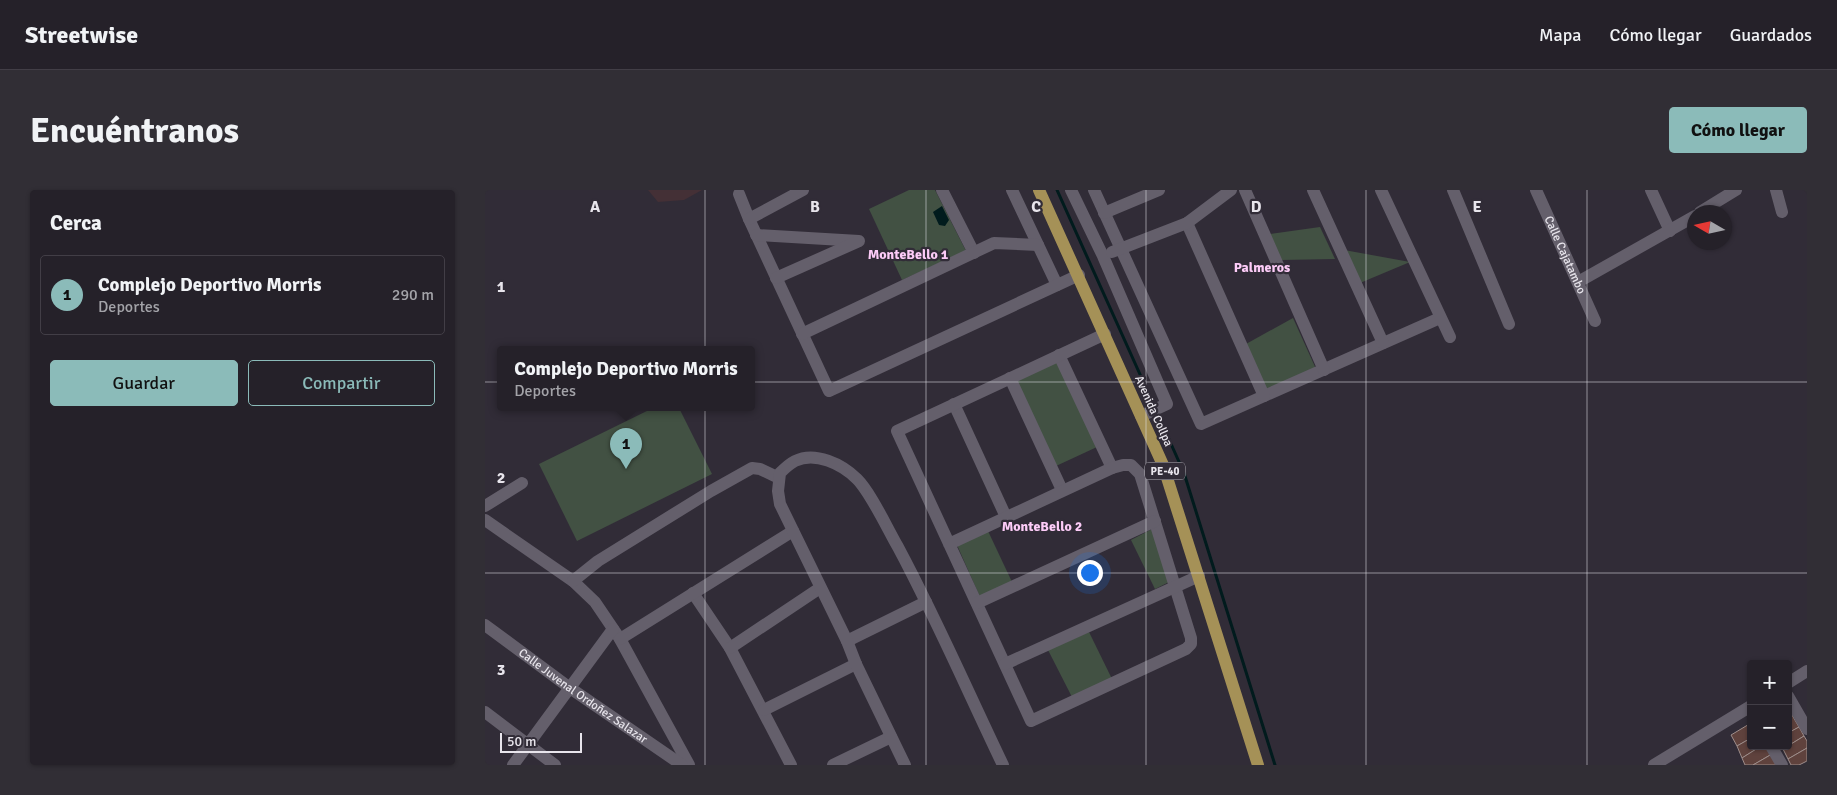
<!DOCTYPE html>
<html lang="es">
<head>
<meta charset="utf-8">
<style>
  :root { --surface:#252129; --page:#312e35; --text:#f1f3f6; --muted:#a3a3a8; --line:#423e46; --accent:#8bbbb9 }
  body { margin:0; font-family:Signika,sans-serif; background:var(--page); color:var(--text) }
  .controls { position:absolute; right:15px; bottom:15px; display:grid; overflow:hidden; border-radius:5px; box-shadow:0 1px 4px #0004 }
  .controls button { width:45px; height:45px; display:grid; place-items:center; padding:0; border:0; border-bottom:1px solid var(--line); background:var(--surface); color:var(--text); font:25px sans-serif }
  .compass { position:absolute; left:1202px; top:15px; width:45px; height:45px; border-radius:50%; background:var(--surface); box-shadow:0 1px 4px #0004; rotate:279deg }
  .scale { position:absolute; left:15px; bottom:12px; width:82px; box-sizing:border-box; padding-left:5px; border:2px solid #e8e5ec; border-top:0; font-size:14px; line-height:18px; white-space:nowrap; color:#e8e5ec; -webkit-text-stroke:4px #312c37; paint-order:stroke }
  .you { position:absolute; left:604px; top:382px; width:18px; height:18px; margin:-12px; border:4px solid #fff; border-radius:50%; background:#1a73e8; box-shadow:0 0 0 8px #1a73e833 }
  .badge { display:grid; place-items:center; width:32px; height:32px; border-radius:50%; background:var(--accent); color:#111; font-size:16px; font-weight:700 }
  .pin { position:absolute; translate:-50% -41px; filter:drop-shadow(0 1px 2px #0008) }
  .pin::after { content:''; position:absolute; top:26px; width:18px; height:15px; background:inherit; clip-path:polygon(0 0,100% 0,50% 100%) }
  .popup { position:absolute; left:12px; top:156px; width:258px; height:65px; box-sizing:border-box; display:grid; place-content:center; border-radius:5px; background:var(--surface); filter:drop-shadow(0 1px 4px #0005); font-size:16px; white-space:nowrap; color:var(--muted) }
  .popup b { font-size:19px; color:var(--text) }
  .popup::after { content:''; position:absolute; left:50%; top:100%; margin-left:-10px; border:10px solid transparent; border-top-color:var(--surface) }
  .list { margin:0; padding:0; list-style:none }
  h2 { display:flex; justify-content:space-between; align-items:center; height:65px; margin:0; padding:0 20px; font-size:21px }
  h2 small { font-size:16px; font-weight:400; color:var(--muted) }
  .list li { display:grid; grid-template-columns:32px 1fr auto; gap:15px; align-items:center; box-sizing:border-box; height:80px; margin:0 10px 10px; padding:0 10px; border:1px solid var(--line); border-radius:5px }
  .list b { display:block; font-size:19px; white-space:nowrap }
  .list p { margin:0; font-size:16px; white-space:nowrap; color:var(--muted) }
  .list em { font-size:16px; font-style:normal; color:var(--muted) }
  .actions { display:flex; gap:10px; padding:15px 20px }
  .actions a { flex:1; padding:11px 0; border:1px solid var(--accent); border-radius:5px; text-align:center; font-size:18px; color:var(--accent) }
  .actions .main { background:var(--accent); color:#111 }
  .map { position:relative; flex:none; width:1322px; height:575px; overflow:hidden; border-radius:5px }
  header { display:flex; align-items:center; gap:30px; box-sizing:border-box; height:70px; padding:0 25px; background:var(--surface); border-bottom:1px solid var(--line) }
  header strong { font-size:24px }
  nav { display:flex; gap:28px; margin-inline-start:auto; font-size:18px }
  .intro { display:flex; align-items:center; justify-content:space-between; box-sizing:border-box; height:120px; padding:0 30px }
  h1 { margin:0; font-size:35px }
  .button { padding:12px 22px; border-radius:5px; background:var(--accent); color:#111; font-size:18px; font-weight:700 }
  main { display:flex; gap:30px; padding:0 30px }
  aside { flex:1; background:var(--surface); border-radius:5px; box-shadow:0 1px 4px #0004 }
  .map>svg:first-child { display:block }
  .education { fill:#443036 }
  .green { fill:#425143 }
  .water { fill:#011b1d }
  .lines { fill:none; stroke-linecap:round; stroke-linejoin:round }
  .stream { stroke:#011b1d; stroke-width:3 }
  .building { fill:#5f423d; stroke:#9d8d8a }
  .minor { stroke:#645f6b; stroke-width:12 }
  .tertiary { stroke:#645f6b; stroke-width:12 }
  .primary { stroke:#a59157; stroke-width:12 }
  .grid { fill:none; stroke:#e8e5ec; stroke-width:1; stroke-opacity:0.55 }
  .labels { text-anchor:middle; stroke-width:4.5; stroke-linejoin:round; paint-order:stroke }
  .shield { fill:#312c37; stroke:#b1aeb6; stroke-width:1 }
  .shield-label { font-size:11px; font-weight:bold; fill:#e8e5ec }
  .street-label { font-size:12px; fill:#e8e5ec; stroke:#312c37 }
  .neighbourhood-label { font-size:14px; font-weight:bold; fill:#fdccf8; stroke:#312c37 }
  .grid-label { font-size:16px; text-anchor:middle; font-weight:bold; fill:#e8e5ec; stroke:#312c37; stroke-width:4.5; stroke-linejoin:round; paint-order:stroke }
</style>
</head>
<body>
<header>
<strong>Streetwise</strong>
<nav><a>Mapa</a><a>Cómo llegar</a><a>Guardados</a></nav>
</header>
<div class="intro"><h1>Encuéntranos</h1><a class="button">Cómo llegar</a></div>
<main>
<aside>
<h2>Cerca<small></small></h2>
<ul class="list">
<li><span class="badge">1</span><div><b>Complejo Deportivo Morris</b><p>Deportes</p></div><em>290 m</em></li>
</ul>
<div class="actions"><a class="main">Guardar</a><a>Compartir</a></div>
</aside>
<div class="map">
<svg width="1322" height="575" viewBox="0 0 1322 575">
  <rect width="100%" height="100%" fill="#312c37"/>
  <polygon class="education" points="163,0 217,0 199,10 173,12"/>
  <g class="green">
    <polygon points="424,0 450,0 481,61 417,90 384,19"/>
    <polygon points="835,37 850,69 796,70 785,44"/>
    <polygon points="859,60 925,72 875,93"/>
    <polygon points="808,128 831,179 781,201 761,154"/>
    <polygon points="572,171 612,257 571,276 531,190"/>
    <polygon points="168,218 194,218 227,284 92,351 54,274"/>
    <polygon points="667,339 684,392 670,399 646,350"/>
    <polygon points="503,341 527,392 495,407 472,355"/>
    <polygon points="604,442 627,489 587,507 563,460"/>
  </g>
  <polygon class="water" points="457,16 464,30 460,36 454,35 448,22"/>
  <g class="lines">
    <g class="stream">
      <polyline points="572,0 667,211"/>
      <polyline points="674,227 699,283 790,575"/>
    </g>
  </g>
  <g class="building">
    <polygon points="1307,525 1314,537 1303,543 1303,527"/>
    <polygon points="1266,533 1266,548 1252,556 1246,545"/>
    <polygon points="1314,537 1319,546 1303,556 1303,543"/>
    <polygon points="1319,546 1322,551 1322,558 1303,569 1298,559"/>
    <polygon points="1266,548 1266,556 1276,556 1257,568 1252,556"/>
    <polygon points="1276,556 1282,556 1287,564 1268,575 1260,575 1257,568"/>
    <polygon points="1322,558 1322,571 1314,575 1306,575 1303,569"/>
    <polygon points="1287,564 1293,575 1268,575"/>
  </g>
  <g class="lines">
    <g class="minor">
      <polyline points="457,0 489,63"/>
      <polyline points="527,0 572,95"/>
      <polyline points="586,0 618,66 682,214 656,226"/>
      <polyline points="609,0 716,234 955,128"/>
      <polyline points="760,0 839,180"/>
      <polyline points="828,0 898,153"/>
      <polyline points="896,0 965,147"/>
      <polyline points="968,0 1024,134"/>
      <path id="s1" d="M1051 0 1110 131"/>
      <polyline points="1166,0 1185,41"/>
      <polyline points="1291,0 1297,22"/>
      <polyline points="254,4 264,29 344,201 594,85"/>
      <polyline points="1215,22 1251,0"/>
      <polyline points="619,23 674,0"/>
      <polyline points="264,29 318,0"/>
      <polyline points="702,33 779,206"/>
      <polyline points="271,45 374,51"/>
      <polyline points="627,62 702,33 746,0"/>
      <polyline points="291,88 372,52"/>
      <polyline points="1093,92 1210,26"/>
      <polyline points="317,144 509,53 553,55"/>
      <polyline points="574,165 627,278"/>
      <polyline points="525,188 577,300"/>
      <polyline points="469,214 521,327"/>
      <polyline points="0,316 37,293"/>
      <polyline points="0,330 88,391 110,412 135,449 204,575"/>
      <polyline points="464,354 627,278 638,275 646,275 655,284 706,448 706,454 701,459 546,531 412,241 620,144"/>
      <polyline points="88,391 113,371 226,301 267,278 275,279 294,288"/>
      <polyline points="208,403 245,458 306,575"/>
      <polyline points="492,413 670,331"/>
      <path id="s2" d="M0 435 85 498 197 575"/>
      <polyline points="135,449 308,341"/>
      <polyline points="362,451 441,412"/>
      <polyline points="245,458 335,398"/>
      <polyline points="520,474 714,386"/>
      <polyline points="1303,506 1322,539"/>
      <polyline points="279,520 371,474"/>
      <polyline points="0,522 70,575"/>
      <polyline points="1286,556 1297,575"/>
      <polyline points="28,575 128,439"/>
      <polyline points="348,575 406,547"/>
      <path d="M420 575 371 474 362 451 295 314 293 301 295 283C300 278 304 274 310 271 330 261 357 274 372 289 386 303 402 338 413 357 451 428 483 502 518 575"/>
    </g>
    <g class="tertiary">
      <polyline points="1303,493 1322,481"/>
      <polyline points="1169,575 1266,516"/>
    </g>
    <polyline class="primary" points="554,0 678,275 773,575"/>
  </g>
  <path class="grid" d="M220 0V575M441 0V575M661 0V575M881 0V575M1102 0V575M0 192H1322M0 383H1322"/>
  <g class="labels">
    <rect class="shield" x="660" y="272.5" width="40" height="17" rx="4"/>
    <g class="shield-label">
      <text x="680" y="285">PE-40</text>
    </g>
    <g class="street-label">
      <text dy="4" stroke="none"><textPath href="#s1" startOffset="71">Calle Cajatambo</textPath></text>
      <text transform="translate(669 221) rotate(66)" y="4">Avenida Collpa</text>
      <text dy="4" stroke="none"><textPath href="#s2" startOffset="121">Calle Juvenal Ordoñez Salazar</textPath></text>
    </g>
    <g class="neighbourhood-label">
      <text x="423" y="69">MonteBello 1</text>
      <text x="777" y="82">Palmeros</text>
      <text x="557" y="341">MonteBello 2</text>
    </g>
  </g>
  <g class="grid-label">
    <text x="110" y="22">A</text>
    <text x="330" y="22">B</text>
    <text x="551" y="22">C</text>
    <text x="771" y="22">D</text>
    <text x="992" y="22">E</text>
    <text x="16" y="102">1</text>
    <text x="16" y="293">2</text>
    <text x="16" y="485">3</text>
  </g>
</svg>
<div class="controls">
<button>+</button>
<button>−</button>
</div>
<svg class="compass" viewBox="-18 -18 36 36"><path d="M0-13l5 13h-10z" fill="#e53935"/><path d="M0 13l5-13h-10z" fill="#a3a3a8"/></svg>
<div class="scale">50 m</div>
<div class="you"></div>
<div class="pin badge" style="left:141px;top:279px">1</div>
<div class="popup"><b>Complejo Deportivo Morris</b>Deportes</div>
</div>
</main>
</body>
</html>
